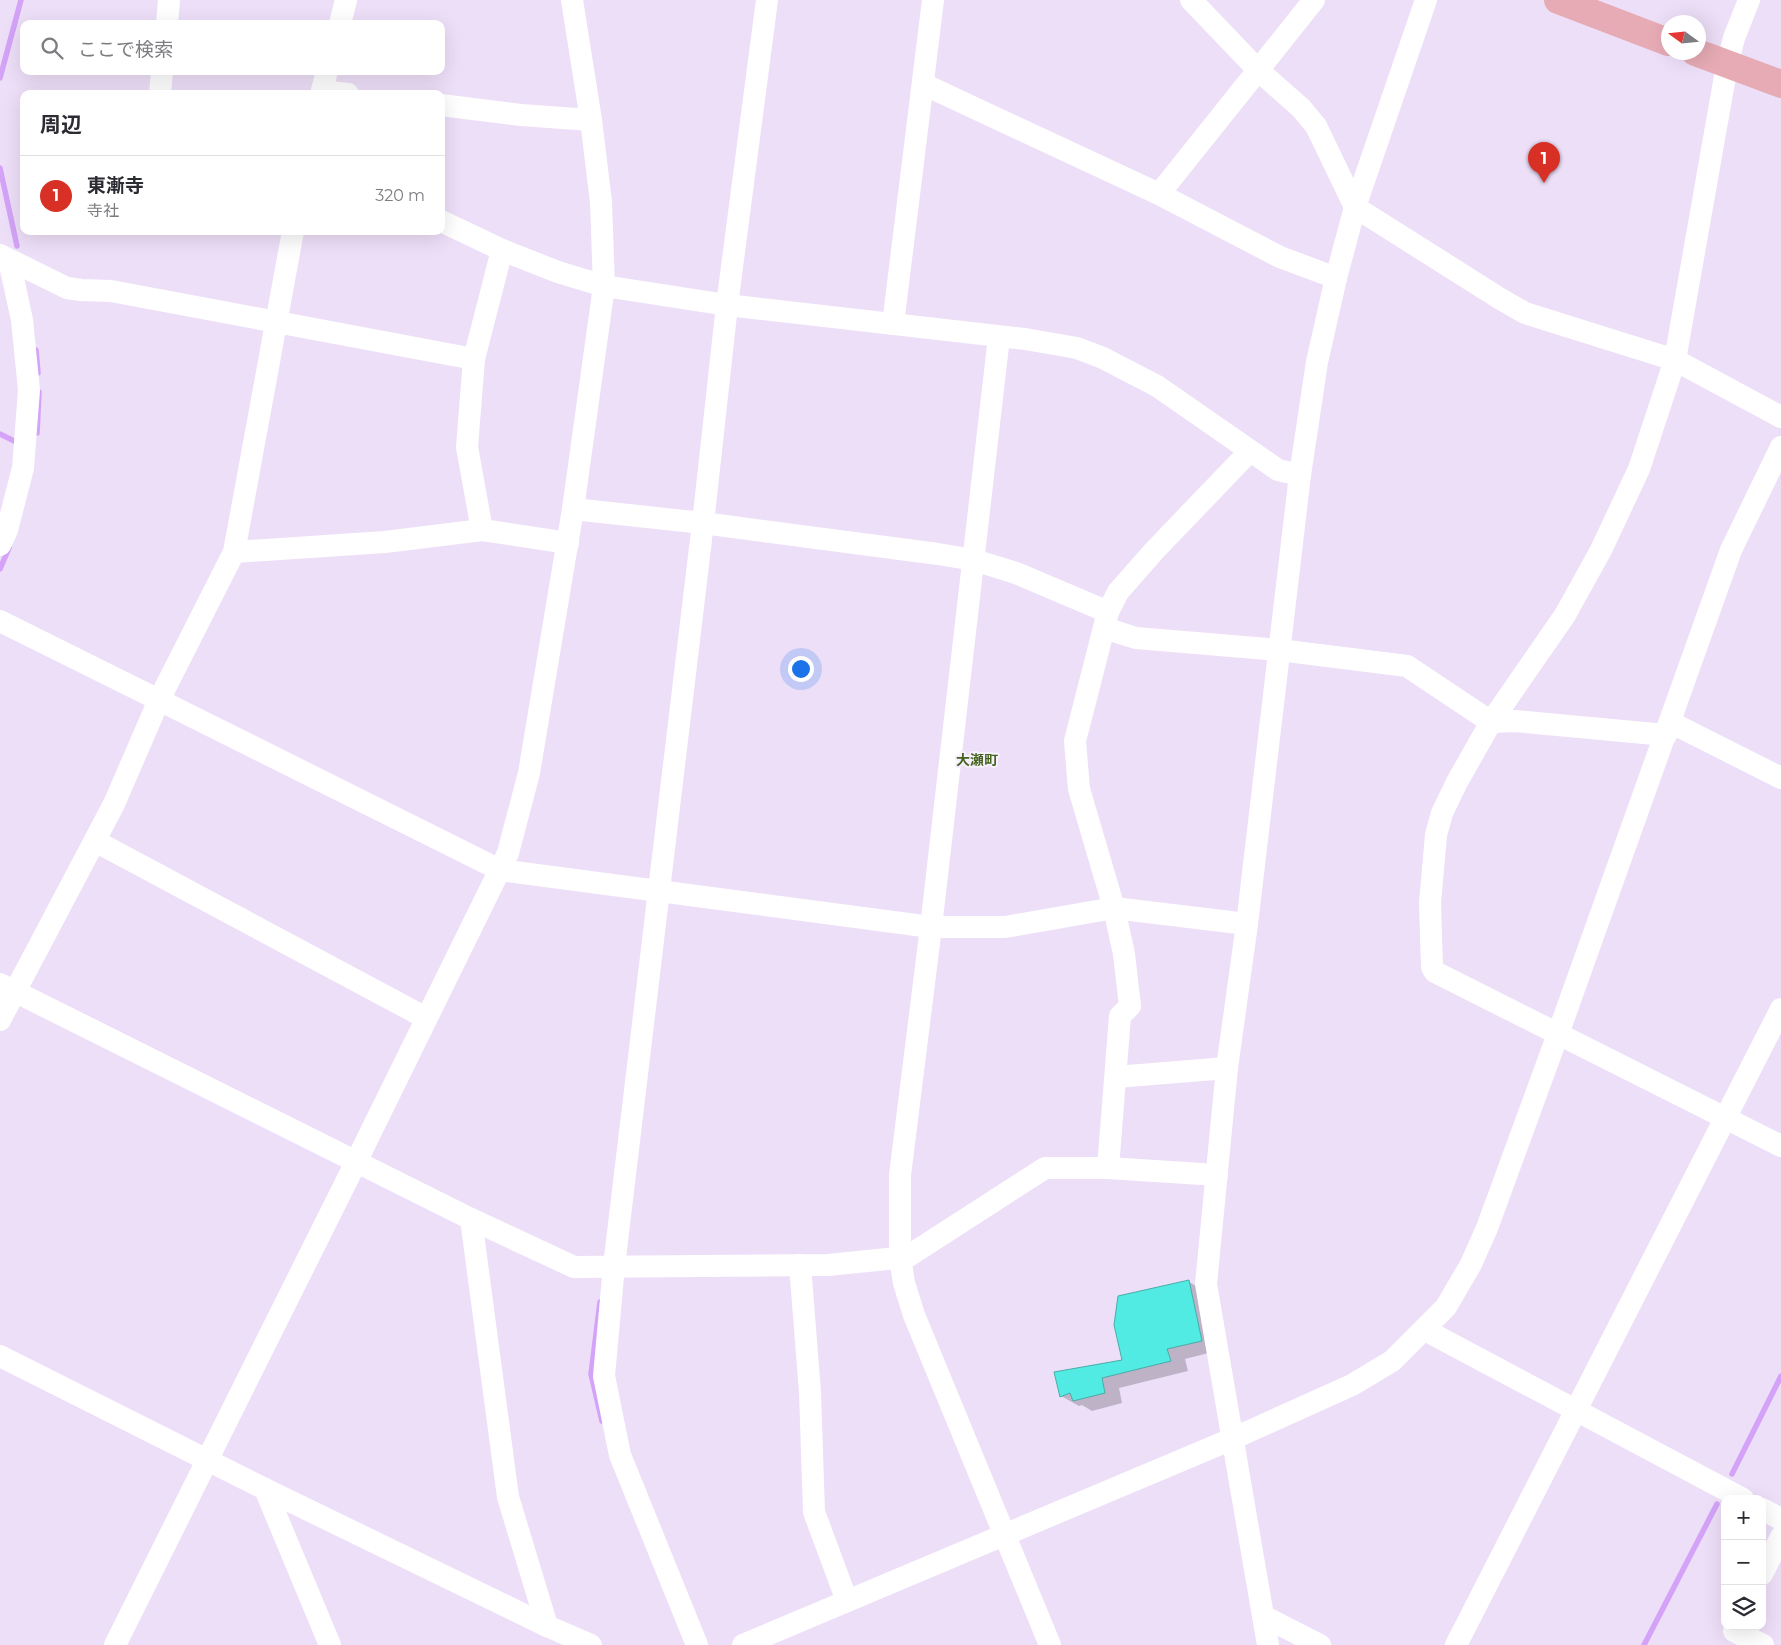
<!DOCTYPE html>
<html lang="ja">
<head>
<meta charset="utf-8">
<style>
  :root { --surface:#fff; --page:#f2f2f3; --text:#2b2b33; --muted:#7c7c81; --line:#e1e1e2; --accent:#d93025 }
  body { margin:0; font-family:Montserrat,"Noto Sans JP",sans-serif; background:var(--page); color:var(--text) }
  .controls { position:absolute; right:15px; bottom:15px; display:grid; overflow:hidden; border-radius:10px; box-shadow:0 5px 20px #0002 }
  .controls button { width:45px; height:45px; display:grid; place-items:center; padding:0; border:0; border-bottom:1px solid var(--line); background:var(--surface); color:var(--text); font:25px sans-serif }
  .compass { position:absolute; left:1661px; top:15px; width:45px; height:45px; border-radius:50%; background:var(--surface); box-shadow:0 5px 20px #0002; rotate:285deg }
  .you { position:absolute; left:800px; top:668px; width:18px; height:18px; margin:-12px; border:4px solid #fff; border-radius:50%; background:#1a73e8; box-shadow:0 0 0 8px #1a73e833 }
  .badge { display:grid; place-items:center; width:32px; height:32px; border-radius:50%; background:var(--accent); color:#fff; font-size:16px; font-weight:700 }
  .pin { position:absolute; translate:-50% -41px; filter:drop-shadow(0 1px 2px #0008) }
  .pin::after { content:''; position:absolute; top:26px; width:18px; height:15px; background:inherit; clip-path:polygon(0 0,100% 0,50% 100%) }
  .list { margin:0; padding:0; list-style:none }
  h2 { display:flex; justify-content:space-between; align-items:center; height:65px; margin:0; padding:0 20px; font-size:21px }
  h2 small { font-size:16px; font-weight:400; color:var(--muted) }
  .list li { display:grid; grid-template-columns:32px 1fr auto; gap:15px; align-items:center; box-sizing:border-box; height:80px; padding:0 20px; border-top:1px solid var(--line) }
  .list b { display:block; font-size:19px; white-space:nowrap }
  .list p { margin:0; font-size:16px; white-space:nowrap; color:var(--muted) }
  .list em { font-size:16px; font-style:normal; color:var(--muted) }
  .icon { flex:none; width:28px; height:28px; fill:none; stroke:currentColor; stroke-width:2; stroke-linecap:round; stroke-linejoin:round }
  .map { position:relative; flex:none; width:1781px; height:1645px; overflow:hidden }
  .search { position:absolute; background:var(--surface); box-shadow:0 5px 20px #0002; left:20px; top:20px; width:425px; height:55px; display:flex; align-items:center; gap:12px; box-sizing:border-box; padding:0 18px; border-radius:10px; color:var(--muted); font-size:19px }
  .panel { position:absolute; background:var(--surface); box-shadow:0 5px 20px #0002; left:20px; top:90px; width:425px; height:145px; border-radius:10px }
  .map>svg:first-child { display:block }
  .shadow { fill:#0003 }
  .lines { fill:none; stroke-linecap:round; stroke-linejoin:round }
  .stream { stroke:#d4a3f8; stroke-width:5.5 }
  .building { fill:#51ebe3; stroke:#48ada7 }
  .minor { stroke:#fff; stroke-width:22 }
  .major { stroke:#e6abb5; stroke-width:28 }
  .labels { text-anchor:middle; stroke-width:4; stroke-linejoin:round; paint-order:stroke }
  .neighbourhood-label { font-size:14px; font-weight:bold; fill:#456320; stroke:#f6effc }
</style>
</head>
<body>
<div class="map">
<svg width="1781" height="1645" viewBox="0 0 1781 1645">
  <rect width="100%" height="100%" fill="#eddff8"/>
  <polygon class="shadow" points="1189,1282 1207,1292 1220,1350 1185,1359 1188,1371 1119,1388 1122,1403 1092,1411 1082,1405 1079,1406 1061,1396 1124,1361"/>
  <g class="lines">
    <g class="stream">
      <polyline points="0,78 21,0"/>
      <polyline points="0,168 17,246"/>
      <polyline points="36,350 38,373"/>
      <polyline points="37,433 39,392"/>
      <polyline points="0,434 20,444"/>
      <polyline points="0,569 9,548"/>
      <polyline points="600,1302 591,1374 602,1421"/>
      <polyline points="1732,1474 1781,1376"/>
      <polyline points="1644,1645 1717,1504"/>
    </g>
  </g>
  <polygon class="building" points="1189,1280 1202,1341 1167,1349 1171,1361 1102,1378 1105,1393 1073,1401 1070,1393 1060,1397 1054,1372 1122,1360 1114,1325 1118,1296"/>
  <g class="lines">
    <g class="minor">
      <polyline points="1191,0 1259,71 1301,108 1316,126 1355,207 1499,298 1525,313 1675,360 1727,65 1734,38 1749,0"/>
      <polyline points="167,24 169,0"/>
      <polyline points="340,24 346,0"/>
      <polyline points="923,84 1159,194 1280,257 1336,278"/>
      <polyline points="322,91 348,94"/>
      <polyline points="160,94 162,71"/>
      <polyline points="321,94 327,71"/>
      <polyline points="441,105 521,115 591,120"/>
      <polyline points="1159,194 1314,0"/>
      <polyline points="441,221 502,250 558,272 604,286 727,305 1025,339 1077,348 1103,358 1157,386 1278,470 1300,475"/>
      <polyline points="0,255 67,288 81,290 111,291 474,359"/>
      <polyline points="893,324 933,0"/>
      <polyline points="999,337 931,927 900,1175 900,1258 904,1283 914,1315 1050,1645"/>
      <polyline points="1781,417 1675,360 1639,469 1601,550 1565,615 1491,722 1457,782 1442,813 1436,835 1430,903 1432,967 1435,972 1781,1146"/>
      <polyline points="573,509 703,523 938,554 974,560 1016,573 1108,612"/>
      <polyline points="482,530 467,447 474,359 502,250"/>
      <polyline points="0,545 7,530 23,468 29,390 22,320 9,260"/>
      <polyline points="234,552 385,542 482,530 568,543"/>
      <polyline points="0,621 159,700 234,552 293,231"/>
      <polyline points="1104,628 1136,638 1279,650 1407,666 1491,722 1515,721 1666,735"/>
      <polyline points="1670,722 1781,778"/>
      <polyline points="95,841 426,1018"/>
      <polyline points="0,984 471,1219 574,1267 828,1265 907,1257 1045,1168 1108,1168 1217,1175"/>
      <polyline points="0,1020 114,804 159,700 500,870 931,927 1005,927 1114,908 1247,924"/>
      <polyline points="1116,1077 1227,1068"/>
      <polyline points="1108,1168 1120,1016 1130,1006 1124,954 1114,908 1079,789 1075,741 1108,612 1118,592 1154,551 1250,451"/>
      <polyline points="471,1219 508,1497 547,1626"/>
      <polyline points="800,1265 810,1392 814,1512 847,1601"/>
      <polyline points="1425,1330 1743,1499"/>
      <polyline points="0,1356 265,1489 547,1626 591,1645"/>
      <polyline points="265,1489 330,1645"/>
      <polyline points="1762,1509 1781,1519"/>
      <polyline points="1762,1574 1781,1537"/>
      <polyline points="1263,1616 1320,1645"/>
      <polyline points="1734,1631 1763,1645"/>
      <polyline points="115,1645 356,1162 508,853 529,773 573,509 604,286 601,202 591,120 572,0"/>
      <polyline points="697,1645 620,1455 604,1376 614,1266 703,523 727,305 767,0"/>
      <polyline points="743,1645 1232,1439 1352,1385 1392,1361 1446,1307 1471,1264 1487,1228 1558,1034 1731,550 1781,447"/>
      <polyline points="1268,1645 1206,1284 1227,1068 1247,924 1300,475 1317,362 1336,278 1355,207 1426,0"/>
      <polyline points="1456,1645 1781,1009"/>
    </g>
    <g class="major">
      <polyline points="1558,0 1668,42"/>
      <polyline points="1695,52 1781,84"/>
    </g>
  </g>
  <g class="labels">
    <g class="neighbourhood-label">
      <text x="977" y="765">大瀬町</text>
    </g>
  </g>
</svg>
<div class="controls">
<button>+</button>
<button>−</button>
<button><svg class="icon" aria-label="layers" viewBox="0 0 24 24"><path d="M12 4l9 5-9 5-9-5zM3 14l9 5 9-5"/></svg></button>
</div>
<svg class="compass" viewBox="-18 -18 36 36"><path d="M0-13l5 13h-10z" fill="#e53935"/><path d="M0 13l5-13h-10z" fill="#7c7c81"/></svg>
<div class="you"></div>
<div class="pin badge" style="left:1544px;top:183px">1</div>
<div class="search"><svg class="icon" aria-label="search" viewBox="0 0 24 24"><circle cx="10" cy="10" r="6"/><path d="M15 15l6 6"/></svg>ここで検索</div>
<section class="panel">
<h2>周辺<small></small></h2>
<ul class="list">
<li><span class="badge">1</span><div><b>東漸寺</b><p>寺社</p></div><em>320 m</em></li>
</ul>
</section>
</div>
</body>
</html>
